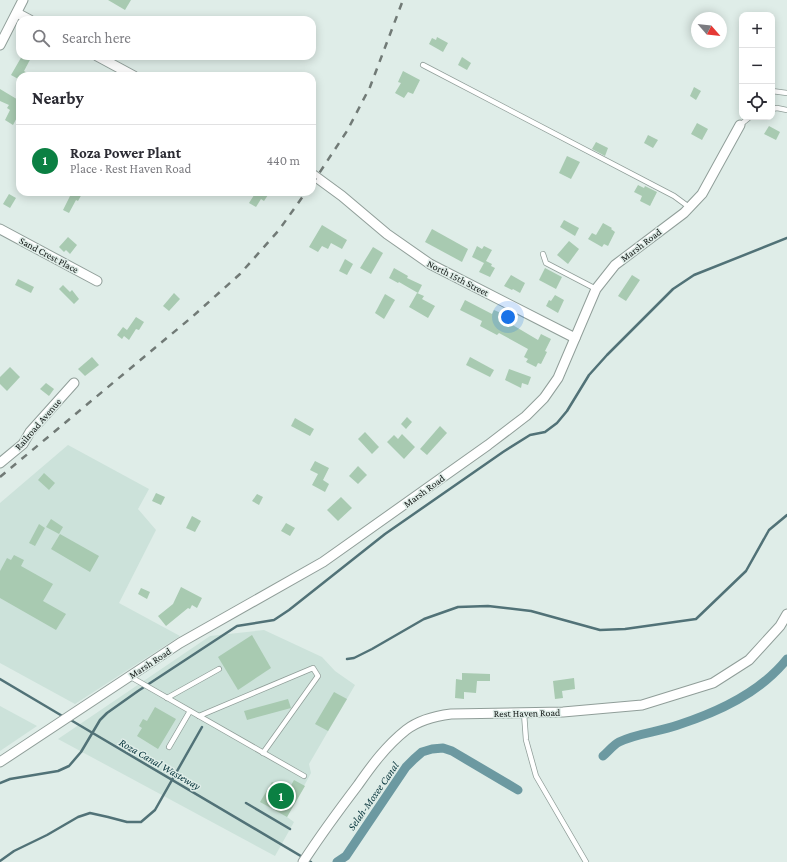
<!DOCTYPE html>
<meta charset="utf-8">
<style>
body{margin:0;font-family:"Crimson Pro",serif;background:#f7f7f7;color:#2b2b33}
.controls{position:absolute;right:12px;top:12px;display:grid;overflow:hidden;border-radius:8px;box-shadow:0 2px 10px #0003}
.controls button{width:36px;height:36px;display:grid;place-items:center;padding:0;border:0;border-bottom:1px solid #e1e1e2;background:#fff;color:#2b2b33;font:20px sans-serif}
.compass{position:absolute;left:691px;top:12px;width:36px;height:36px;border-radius:50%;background:#fff;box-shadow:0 2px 10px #0003;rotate:118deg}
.you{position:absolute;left:508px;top:317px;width:14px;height:14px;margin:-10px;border:3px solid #fff;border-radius:50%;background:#1a73e8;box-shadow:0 0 0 6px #1a73e833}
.badge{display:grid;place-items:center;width:26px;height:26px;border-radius:50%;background:#0b8043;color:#fff;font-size:13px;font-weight:700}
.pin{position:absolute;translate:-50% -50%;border:2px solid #fff;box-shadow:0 1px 4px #0006}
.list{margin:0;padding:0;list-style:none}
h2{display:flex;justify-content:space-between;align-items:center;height:52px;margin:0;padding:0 16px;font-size:17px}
h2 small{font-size:13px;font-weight:400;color:#7c7c81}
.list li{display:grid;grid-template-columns:26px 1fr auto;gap:12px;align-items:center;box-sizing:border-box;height:72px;padding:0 16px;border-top:1px solid #e1e1e2}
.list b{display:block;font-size:15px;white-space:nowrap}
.list p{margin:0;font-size:13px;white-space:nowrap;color:#7c7c81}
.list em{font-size:13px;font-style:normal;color:#7c7c81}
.icon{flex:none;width:22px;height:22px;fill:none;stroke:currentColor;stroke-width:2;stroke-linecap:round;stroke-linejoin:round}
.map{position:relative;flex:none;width:787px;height:862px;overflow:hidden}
.search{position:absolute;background:#fff;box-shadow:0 2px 10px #0003;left:16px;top:16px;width:300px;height:44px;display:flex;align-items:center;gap:10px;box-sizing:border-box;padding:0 14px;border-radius:12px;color:#7c7c81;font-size:15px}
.panel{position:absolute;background:#fff;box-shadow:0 2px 10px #0003;left:16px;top:72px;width:300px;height:124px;border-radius:12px}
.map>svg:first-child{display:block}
</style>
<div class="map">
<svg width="787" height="862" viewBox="0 0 787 862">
<rect width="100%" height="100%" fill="#dfede8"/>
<g fill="#cce2da">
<path d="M68,445L149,489L138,509L156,530L119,603L180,636L75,704L0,663V503Z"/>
<path d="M264,630L322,657L335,671L355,685L309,764L311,773L287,817L294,822L275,856L58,739L210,636Z"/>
<path d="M0,706L37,726L0,751Z"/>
</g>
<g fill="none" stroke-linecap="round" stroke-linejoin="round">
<g stroke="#517277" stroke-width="2.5">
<path d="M347,659L354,658L372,649L424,619L458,607L488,606L531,611L600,630L625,629L696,619L746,571L769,530L787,515"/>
<path d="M0,679L64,717"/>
<path d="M69,719L311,862"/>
<path d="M0,783L10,779L58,771L69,766L81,752L100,720L107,713L138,691L237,626L274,620L289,610L385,534L503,452L530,435L545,432L557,423L567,411L589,375L607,355L673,289L694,275L787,238"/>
<path d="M246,803L290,829"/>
<path d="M0,861L14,851L47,835L78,817L90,813L108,817L127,822H141L155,810L202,727"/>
</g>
<g stroke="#6c99a1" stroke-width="9">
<path d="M603,756C608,752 613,745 619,742C637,733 659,732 678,725C718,712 760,693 787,659"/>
<path d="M337,862L346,856L406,767L414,759L422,752L432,749L443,748L452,751L518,790"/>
</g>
</g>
<g fill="#a8cab1">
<path d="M108,0H131L125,10Z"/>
<path d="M437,37L448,43L443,52L429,44L432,38L436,40Z"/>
<path d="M22,56H32L24,71L32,76H20V80L11,75Z"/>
<path d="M462,57L471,63L467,70L458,65Z"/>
<path d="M403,71L420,80L413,94L408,92L404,98L395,93L401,83L398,82Z"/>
<path d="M694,87L701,91L696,100L690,96Z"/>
<path d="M0,89L20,101V112L13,125L5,120L10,110L7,108L9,105L0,101Z"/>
<path d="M697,123L708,129L702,140L691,134Z"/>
<path d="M769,126L780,132L776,140L764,134Z"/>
<path d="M648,135L658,140L653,148L644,143Z"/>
<path d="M596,142L608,148L605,156L592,149Z"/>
<path d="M567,156L580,162L571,179L559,173Z"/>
<path d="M638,185L644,188L645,186L657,192L650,206L640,201L642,196L634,192Z"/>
<path d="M62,192H83L78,201L76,200L69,213L63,210L70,196Z"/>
<path d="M256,192H270L264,201L261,199L256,207L249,203Z"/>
<path d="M9,194L16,198L10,208L3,204Z"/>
<path d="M564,220L579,228L575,236L560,227Z"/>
<path d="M603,223L612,228L611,229L615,232L608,246L604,244L602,247L588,239L592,233L596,235Z"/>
<path d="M322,225L347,240L342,249L331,243L328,249L322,246L318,252L309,247Z"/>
<path d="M432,229L468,249L462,262L425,242Z"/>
<path d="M68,237L77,245L70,254L66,250L64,252L59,247Z"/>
<path d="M569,241L579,249L568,264L557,255Z"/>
<path d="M477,246L482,249L484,246L492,250L486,261L492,264L491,266L495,268L490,277L479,272L484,263L472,257Z"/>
<path d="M373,247L383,253L371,274L360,268Z"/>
<path d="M345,259L353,264L347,275L339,271Z"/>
<path d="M394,268L408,276L407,278L422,285L418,293L399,282L398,283L389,278Z"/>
<path d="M545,268L562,277L556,289L539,280Z"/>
<path d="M511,275L525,283L520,293L513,289L512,290L504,286Z"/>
<path d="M632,275L640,280L626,301L618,296Z"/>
<path d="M18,279L34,287L31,293L15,285Z"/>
<path d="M63,285L70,292L72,290L79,299L74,304L59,289Z"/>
<path d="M174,293L180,299L169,311L163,306Z"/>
<path d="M417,293L424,296L422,299L435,306L428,318L409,307Z"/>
<path d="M385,294L395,300L384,319L375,313Z"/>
<path d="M555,295L564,300L558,313L546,306L549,300L551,301Z"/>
<path d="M465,300L492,314L494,310L501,313L499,317L538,340L541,334L551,339L545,351L547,352L541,364L538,363L536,367L526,362L528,359L524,357L528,349L499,333L497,335L480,326L482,321L460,310Z"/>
<path d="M136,317L144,322L139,330L136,329L129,340L124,336L122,339L117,335L123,327L127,330Z"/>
<path d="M92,357L99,365L85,376L78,369Z"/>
<path d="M470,357L494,370L490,377L466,365Z"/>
<path d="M10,367L20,377L7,391L0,384V377Z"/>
<path d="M509,369L531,377L528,385L522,383L521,388L505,380Z"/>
<path d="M46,383L54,389L49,396L40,389Z"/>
<path d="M407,417L412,422L406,429L401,424Z"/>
<path d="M295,418L314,429L310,436L291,426Z"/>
<path d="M440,426L447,433L427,455L420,449Z"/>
<path d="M365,432L379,447L372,454L358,439Z"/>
<path d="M402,434L415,447L404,459L387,442L394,435L398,439Z"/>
<path d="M315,461L329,468L323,480L329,484L325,492L312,485L318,474L310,470Z"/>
<path d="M358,466L367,475L358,484L349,476Z"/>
<path d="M44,473L55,483L49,490L38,480Z"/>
<path d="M156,493L165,497L161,505L152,501Z"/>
<path d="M257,494L263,497L259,505L252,501Z"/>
<path d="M341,497L352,508L338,521L327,510Z"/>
<path d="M192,516L201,521L195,532L186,528Z"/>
<path d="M51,519L63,527L59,534L46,527Z"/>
<path d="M286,523L295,528L290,536L281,531Z"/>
<path d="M39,524L45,528L35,546L29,543Z"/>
<path d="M60,534L99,556L90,572L51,549Z"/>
<path d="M14,555L24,560L21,566L53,584L43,601L66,614L56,630L0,598V571L7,558L11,560Z"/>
<path d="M181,587L202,598L197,608L192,605L190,609L188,608L166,626L158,616L173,604Z"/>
<path d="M141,588L150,592L147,599L138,594Z"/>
<path d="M252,635L271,668L238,690L218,657Z"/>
<path d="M462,673L490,674V681H477L476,693L464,692V699L455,698L456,679L462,680Z"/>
<path d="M574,678L575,689L562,691L563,698L555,699L553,681Z"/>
<path d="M334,692L347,699L328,731L315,724Z"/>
<path d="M288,699L291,708L247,720L244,711Z"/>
<path d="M155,707L176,719L158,749L137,736L142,728L139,726L143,719L147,721Z"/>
<path d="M294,780L305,786L287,817L260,802L272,782L288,791Z"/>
</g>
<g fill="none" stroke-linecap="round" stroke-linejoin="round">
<g stroke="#909e99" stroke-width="6">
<g id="lane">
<path d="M423,65L674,196L689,207"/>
<path d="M772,91L787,93"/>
<path d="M772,109L777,108L787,110"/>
<path d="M740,125L750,117"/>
<path d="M543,254L546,263L596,289"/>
<path d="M129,676L304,776"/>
<path d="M167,698L219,669"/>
<path d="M524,713L526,740L536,776L586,862"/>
<path d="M199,716L313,668L318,676L263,753"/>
<path d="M169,747L190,711"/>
</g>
</g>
<g stroke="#909e99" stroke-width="11">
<g id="street">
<path d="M17,13L30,20"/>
<path d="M0,45L23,0"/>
<path d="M97,56L134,76"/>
<path d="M312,174L342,196L387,234L430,264L575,338"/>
<path d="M0,229L97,281"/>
<path d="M0,463L23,444L30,432L74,383"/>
<path d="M0,762L180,643L323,562L488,445L526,416L544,398L558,378L596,289L615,265L684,213L702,194L740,125"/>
<path d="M303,862C320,836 339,810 358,785C372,765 386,746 406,730C419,720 435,716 451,714L563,712L642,705L713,683L749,660L780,626L787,614"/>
</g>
</g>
<use href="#lane" stroke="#fff" stroke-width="4.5"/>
<use href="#street" stroke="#fff" stroke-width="9"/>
<g stroke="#717a76" stroke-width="2.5" stroke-dasharray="7 7" stroke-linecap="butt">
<path d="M312,184L347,131L370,87L403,0"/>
<path d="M0,477L192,317L240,274L279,230L306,192"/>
</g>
</g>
<g text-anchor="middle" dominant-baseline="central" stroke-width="3" stroke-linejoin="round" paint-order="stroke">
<g font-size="10" fill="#111614" stroke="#dfede8">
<text transform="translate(641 245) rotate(-37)">Marsh Road</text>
<text transform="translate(49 255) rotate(28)">Sand Crest Place</text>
<text transform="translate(458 278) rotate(27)">North 15th Street</text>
<text transform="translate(38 424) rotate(-49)">Railroad Avenue</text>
<text transform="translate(424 491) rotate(-36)">Marsh Road</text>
<text transform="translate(150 663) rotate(-33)">Marsh Road</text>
<text transform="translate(527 713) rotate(-1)">Rest Haven Road</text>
</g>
<g font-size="11" font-style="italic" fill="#07353c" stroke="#dfede8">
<text transform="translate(160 764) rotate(30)">Roza Canal Wasteway</text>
<text transform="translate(373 796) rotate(-55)">Selah-Moxee Canal</text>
</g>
</g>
</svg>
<div class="controls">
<button>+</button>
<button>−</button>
<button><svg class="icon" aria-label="locate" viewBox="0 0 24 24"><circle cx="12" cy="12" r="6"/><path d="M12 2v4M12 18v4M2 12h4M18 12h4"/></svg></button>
</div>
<svg class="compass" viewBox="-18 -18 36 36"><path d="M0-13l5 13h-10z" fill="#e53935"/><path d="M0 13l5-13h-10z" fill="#7c7c81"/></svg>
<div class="you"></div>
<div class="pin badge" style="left:281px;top:796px">1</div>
<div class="search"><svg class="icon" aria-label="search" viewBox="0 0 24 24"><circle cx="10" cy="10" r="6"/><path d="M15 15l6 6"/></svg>Search here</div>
<section class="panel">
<h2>Nearby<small></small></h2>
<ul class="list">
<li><span class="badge">1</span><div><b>Roza Power Plant</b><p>Place · Rest Haven Road</p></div><em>440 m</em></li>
</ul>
</section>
</div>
